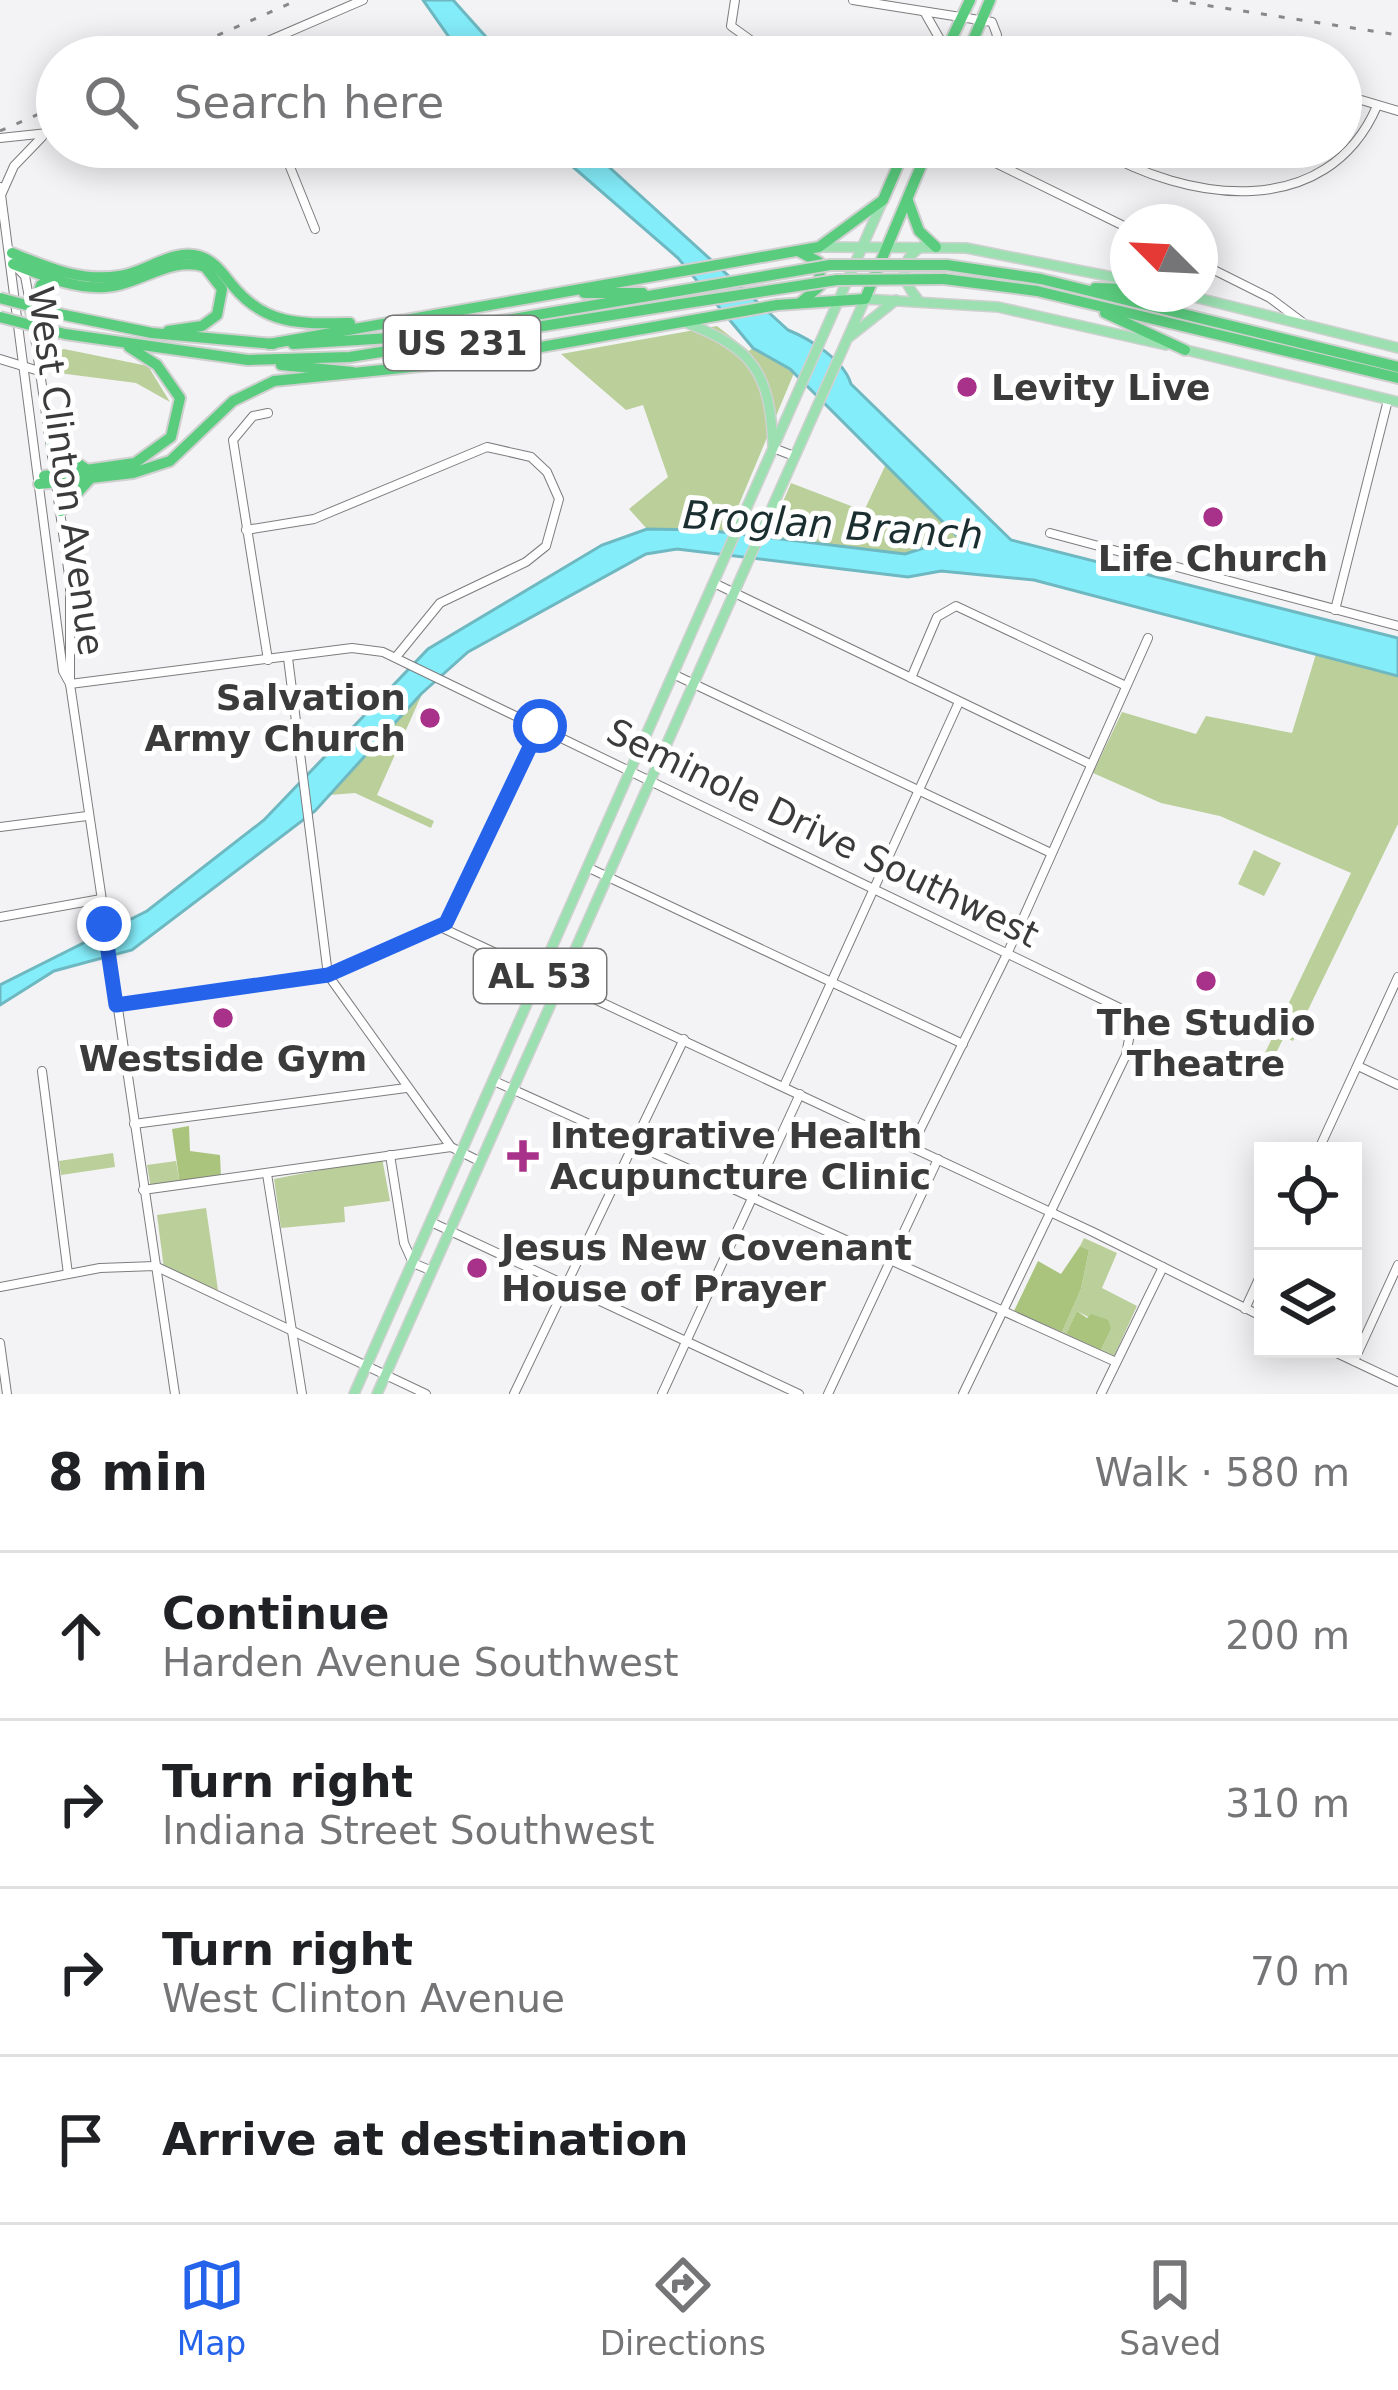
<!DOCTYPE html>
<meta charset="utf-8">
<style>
body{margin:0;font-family:"DejaVu Sans",sans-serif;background:#f2f2f2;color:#202124}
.controls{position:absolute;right:36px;bottom:36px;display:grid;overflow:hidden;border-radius:0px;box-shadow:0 6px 30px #0003}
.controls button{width:108px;height:108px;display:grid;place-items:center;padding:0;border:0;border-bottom:3px solid #e0e0e0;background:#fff;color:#202124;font:60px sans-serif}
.compass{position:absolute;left:1110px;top:204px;width:108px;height:108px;border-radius:50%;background:#fff;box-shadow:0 6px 30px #0003;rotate:294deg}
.stop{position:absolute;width:36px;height:36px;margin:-27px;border:9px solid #2563eb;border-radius:50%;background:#fff}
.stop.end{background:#2563eb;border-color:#fff;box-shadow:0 3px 12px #0008}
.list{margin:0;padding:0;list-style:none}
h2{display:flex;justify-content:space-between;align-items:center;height:156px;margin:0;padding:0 48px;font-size:51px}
h2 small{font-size:39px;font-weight:400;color:#757577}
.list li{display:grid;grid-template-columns:78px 1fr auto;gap:36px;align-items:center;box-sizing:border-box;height:168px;padding:0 48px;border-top:3px solid #e0e0e0}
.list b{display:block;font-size:45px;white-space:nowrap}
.list p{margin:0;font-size:39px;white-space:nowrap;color:#757577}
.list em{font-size:39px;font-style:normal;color:#757577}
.icon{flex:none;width:66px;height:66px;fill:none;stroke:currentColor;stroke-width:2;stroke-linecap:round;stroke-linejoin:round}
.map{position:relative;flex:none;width:1398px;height:1394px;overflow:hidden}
.search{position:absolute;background:#fff;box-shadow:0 6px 30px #0003;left:36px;right:36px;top:36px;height:132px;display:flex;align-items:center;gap:30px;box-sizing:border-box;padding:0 42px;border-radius:66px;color:#757577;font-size:45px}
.sheet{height:828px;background:#fff}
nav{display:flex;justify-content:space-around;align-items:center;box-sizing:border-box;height:168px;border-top:3px solid #e0e0e0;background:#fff;font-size:33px;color:#757577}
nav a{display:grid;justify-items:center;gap:6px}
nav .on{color:#2563eb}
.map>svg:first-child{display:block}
</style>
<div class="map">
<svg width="1398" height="1394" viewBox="0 0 1398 1394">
<rect width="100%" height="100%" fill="#f3f3f6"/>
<g fill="#bacf99">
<path d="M717,326L749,351L753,348L794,373L727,533L647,529L629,509L668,477L643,405L626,410L561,354Z"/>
<path d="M64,349L148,366L170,402L136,383L51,372L49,354Z"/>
<path d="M886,464L969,547H927L905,555L767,539L791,483L864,511Z"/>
<path d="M1316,654L1398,676V824L1293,1041L1284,1037L1273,1059L1264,1055L1351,873L1220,816L1161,803L1093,773L1122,712L1196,734L1206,716L1292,733Z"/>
<path d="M422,694L377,795L434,821L431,828L355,793L330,795Z"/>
<path d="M1254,850L1281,863L1264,896L1238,884Z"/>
<path d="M113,1153L115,1167L61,1175L59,1161Z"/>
<path d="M382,1158L390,1201L344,1207L345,1222L281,1228L274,1179Z"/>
<path d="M176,1161L180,1185L151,1189L147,1165Z"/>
<path d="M206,1208L218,1290L164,1269L157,1215Z"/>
<path d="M1084,1238L1117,1253L1102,1288L1137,1306L1114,1356L1101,1350L1111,1329L1077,1311L1066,1334L1062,1332L1081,1289L1089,1250L1080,1246Z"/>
</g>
<g fill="#aac47e">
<path d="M189,1126L190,1151L220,1155L221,1177L180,1185L172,1129Z"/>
<path d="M1080,1246L1089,1250L1081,1289L1062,1332L1014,1311L1038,1261L1061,1274Z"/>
<path d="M1077,1311L1087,1318L1091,1314L1108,1320L1111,1329L1101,1350L1066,1334Z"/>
</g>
<g fill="#84edfa" stroke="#6eb8c1" stroke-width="3">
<path d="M423,0H453L504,57H463Z"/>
<path d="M550,147H587L788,330C810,339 844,360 851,384L1011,540L1398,638V676L1034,580L941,571L908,577L677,549L646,554L468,652L421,694L315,811L132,950L54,971L0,1005V985L147,911L264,820L428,649L602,545L647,529L705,530L905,554L927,547H968L790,369L753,348L678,258Z"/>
</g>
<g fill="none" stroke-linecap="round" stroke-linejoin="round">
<g stroke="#7d7d7f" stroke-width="10">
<g id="minor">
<path d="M735,0L731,26L774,57"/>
<path d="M853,0L992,22L997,35L990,57"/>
<path d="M925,13L946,50"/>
<path d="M231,57L363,0"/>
<path d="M1341,94L1398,111"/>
<path d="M0,138L57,132"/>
<path d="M282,147L315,229"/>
<path d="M963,147L1128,228"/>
<path d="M1095,147C1187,203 1327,222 1377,106"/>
<path d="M0,187L63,671L70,684L175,1394"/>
<path d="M2,193L14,166L42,137"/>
<path d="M1200,263L1270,298L1302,322"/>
<path d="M16,267L25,276L31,308"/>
<path d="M33,323L70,582V683"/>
<path d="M0,359L39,371"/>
<path d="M268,413L253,416L233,440L268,660"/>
<path d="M773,448L794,456"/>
<path d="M246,530L314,519L487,447L531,457L547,472L559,499L546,546L526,562L440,603L396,657"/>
<path d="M1050,533L1398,626"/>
<path d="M716,584L1090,764"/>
<path d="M1335,610L1388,400"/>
<path d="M288,658L328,975L451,1147"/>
<path d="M675,675L1051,853"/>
<path d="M911,678L937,617L956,606L1126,686"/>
<path d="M70,684L352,648L383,652L1122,1009L1131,1028L1126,1055L963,1394"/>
<path d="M0,827L87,816"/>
<path d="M589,868L963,1044"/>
<path d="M0,917L101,899"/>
<path d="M438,926L1093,1232L1263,1317"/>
<path d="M116,1005L328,975L446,923L540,726"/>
<path d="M1358,1066L1398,1085"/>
<path d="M42,1071L68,1274"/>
<path d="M494,1081L1116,1362"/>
<path d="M784,1086L959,702"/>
<path d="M134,1124L406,1088"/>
<path d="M912,1146L1008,952L1148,638"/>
<path d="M1318,1151L1398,977"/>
<path d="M390,1155L404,1243L413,1263L432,1271"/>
<path d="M267,1174L302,1394"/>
<path d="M143,1190L451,1147L481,1162"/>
<path d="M431,1222L799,1394"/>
<path d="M0,1287L100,1268L155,1266L426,1394"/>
<path d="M1245,1309L1263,1270"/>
<path d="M0,1343L7,1394"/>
<path d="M1328,1349L1398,1382"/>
<path d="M1354,1361L1398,1265"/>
<path d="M514,1394L684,1039"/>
<path d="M662,1394L800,1094"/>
<path d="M828,1394L938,1159"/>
<path d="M1101,1394L1163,1267"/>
</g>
</g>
<g stroke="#d0d0d0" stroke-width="12">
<g id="major">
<path d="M819,247L966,248L1128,280"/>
<path d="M1182,294L1398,348"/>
<path d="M917,298C901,281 899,259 923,246"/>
<path d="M684,322C753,348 770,372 773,446"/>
<path d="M848,338L896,300"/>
<path d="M1182,349L1398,402"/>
<path d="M354,1394L883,200"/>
<path d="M377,1394L865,299L998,307L1166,345"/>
</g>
</g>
<g stroke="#d0d0d0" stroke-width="14">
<g id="highway">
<path d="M943,57L970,0"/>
<path d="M966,57L990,0"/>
<path d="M908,201L919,231L936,247"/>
<path d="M800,252L819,262L820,286L801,302"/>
<path d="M12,253C47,267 80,282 119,276C145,273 173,248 199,256C214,260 223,274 233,286C266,326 302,324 350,323"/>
<path d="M13,264C43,275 72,289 105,287C139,285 172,255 205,267L222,289L217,315L202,326L168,331"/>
<path d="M947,265L1041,279L1398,367"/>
<path d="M944,279L1037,291L1398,378"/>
<path d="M1095,288L1128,289"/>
<path d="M584,293H643"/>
<path d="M31,312L41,285L56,279"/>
<path d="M1105,313L1185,350"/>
<path d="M64,315L152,333L274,344"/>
<path d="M65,334L248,360L350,357L674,305"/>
<path d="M269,344L819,247L883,200L906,147"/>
<path d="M293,344L406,337L672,292"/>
<path d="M281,365L352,372"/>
<path d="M52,446L86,469"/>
<path d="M44,476L135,463L171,437L180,398L157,365L129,347"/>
<path d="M39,484L133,473L170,461L233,401L274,381L451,363L777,305L865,299L929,147"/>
<path d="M61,511L90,479"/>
</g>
</g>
<use href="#minor" stroke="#fff" stroke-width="8"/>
<use href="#major" stroke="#9ce0b2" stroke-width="9"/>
<use href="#highway" stroke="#5acc7e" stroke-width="10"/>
<g stroke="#89898b" stroke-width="3" stroke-dasharray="6 12" stroke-linecap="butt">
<path d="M1172,0L1398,35"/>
<path d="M168,57L298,0"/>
<path d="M0,131L57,106"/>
</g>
<g stroke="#d0d0d0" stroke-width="14" stroke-linecap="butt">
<g id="highway-bridge">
<path d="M672,292L830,265H947"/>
<path d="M0,298L64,315"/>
<path d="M674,305L837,280L944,279"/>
<path d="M0,317L65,334"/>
</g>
</g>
<use href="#highway-bridge" stroke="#5acc7e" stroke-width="10"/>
</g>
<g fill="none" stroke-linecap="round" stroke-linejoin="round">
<path stroke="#2563eb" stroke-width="15" d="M104,924L116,1005L328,975L446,923L540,726"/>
</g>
<g fill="#a83189" stroke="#fff" stroke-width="4.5">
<circle cx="967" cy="387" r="12"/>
<circle cx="1213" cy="517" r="12"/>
<circle cx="430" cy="718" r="12"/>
<circle cx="1206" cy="981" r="12"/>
<circle cx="223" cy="1018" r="12"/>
<path d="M517 1138h12v12h12v12h-12v12h-12v-12h-12v-12h12z"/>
<circle cx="477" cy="1268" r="12"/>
</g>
<g text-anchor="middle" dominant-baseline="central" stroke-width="10" stroke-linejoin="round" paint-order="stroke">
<g fill="#fff" stroke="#767676" stroke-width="3">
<rect x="384" y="316" width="156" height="54" rx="9"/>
<rect x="474" y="949" width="132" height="54" rx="9"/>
</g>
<g font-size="33" font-weight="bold" fill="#3b3b3c">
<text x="462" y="343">US 231</text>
<text x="540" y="976">AL 53</text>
</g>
<g font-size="36" font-weight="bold" fill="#3b3b3c" stroke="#fff" text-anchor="start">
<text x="991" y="387">Levity Live</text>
<text x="1213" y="558" text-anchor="middle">Life Church</text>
<text x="406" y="697" text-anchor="end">Salvation<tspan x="406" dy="41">Army Church</tspan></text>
<text x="1206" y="1022" text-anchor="middle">The Studio<tspan x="1206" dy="41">Theatre</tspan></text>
<text x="223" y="1058" text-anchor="middle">Westside Gym</text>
<text x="550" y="1135">Integrative Health<tspan x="550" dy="41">Acupuncture Clinic</tspan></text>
<text x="501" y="1247">Jesus New Covenant<tspan x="501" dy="41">House of Prayer</tspan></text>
</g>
<g font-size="36" fill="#3b3b3c" stroke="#fff">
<text transform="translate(66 471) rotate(82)">West Clinton Avenue</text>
<text transform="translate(823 833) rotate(26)">Seminole Drive Southwest</text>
</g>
<g font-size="39" font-style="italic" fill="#1b2f31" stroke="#fff">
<text transform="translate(833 525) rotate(4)">Broglan Branch</text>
</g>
</g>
</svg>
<div class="controls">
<button><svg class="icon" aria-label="locate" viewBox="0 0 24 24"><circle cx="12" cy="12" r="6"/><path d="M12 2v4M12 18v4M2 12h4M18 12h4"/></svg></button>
<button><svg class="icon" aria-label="layers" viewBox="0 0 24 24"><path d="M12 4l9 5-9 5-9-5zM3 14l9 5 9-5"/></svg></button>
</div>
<svg class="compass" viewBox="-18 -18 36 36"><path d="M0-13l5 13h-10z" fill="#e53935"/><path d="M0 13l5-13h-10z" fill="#757577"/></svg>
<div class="stop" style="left:540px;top:726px"></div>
<div class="stop end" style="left:104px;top:924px"></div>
<div class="search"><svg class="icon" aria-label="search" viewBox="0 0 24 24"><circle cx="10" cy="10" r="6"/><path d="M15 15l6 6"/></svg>Search here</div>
</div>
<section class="sheet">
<h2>8 min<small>Walk · 580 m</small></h2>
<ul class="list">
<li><svg class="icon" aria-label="ahead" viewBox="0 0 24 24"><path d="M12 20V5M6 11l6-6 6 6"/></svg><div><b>Continue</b><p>Harden Avenue Southwest</p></div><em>200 m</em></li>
<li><svg class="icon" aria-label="right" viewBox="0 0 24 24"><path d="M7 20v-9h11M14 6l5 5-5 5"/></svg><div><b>Turn right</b><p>Indiana Street Southwest</p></div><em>310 m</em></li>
<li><svg class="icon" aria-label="right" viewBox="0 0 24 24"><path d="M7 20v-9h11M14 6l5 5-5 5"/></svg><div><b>Turn right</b><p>West Clinton Avenue</p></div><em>70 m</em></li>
<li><svg class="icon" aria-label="arrive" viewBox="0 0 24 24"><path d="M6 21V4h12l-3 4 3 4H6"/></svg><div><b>Arrive at destination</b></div></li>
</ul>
</section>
<nav>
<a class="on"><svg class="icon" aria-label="map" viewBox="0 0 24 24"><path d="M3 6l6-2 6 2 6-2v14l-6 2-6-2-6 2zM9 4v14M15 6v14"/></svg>Map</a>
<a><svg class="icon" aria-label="directions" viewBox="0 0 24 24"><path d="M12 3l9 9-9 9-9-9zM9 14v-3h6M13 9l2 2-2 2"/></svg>Directions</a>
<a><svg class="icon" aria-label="saved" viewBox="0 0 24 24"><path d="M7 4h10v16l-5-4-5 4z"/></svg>Saved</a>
</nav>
